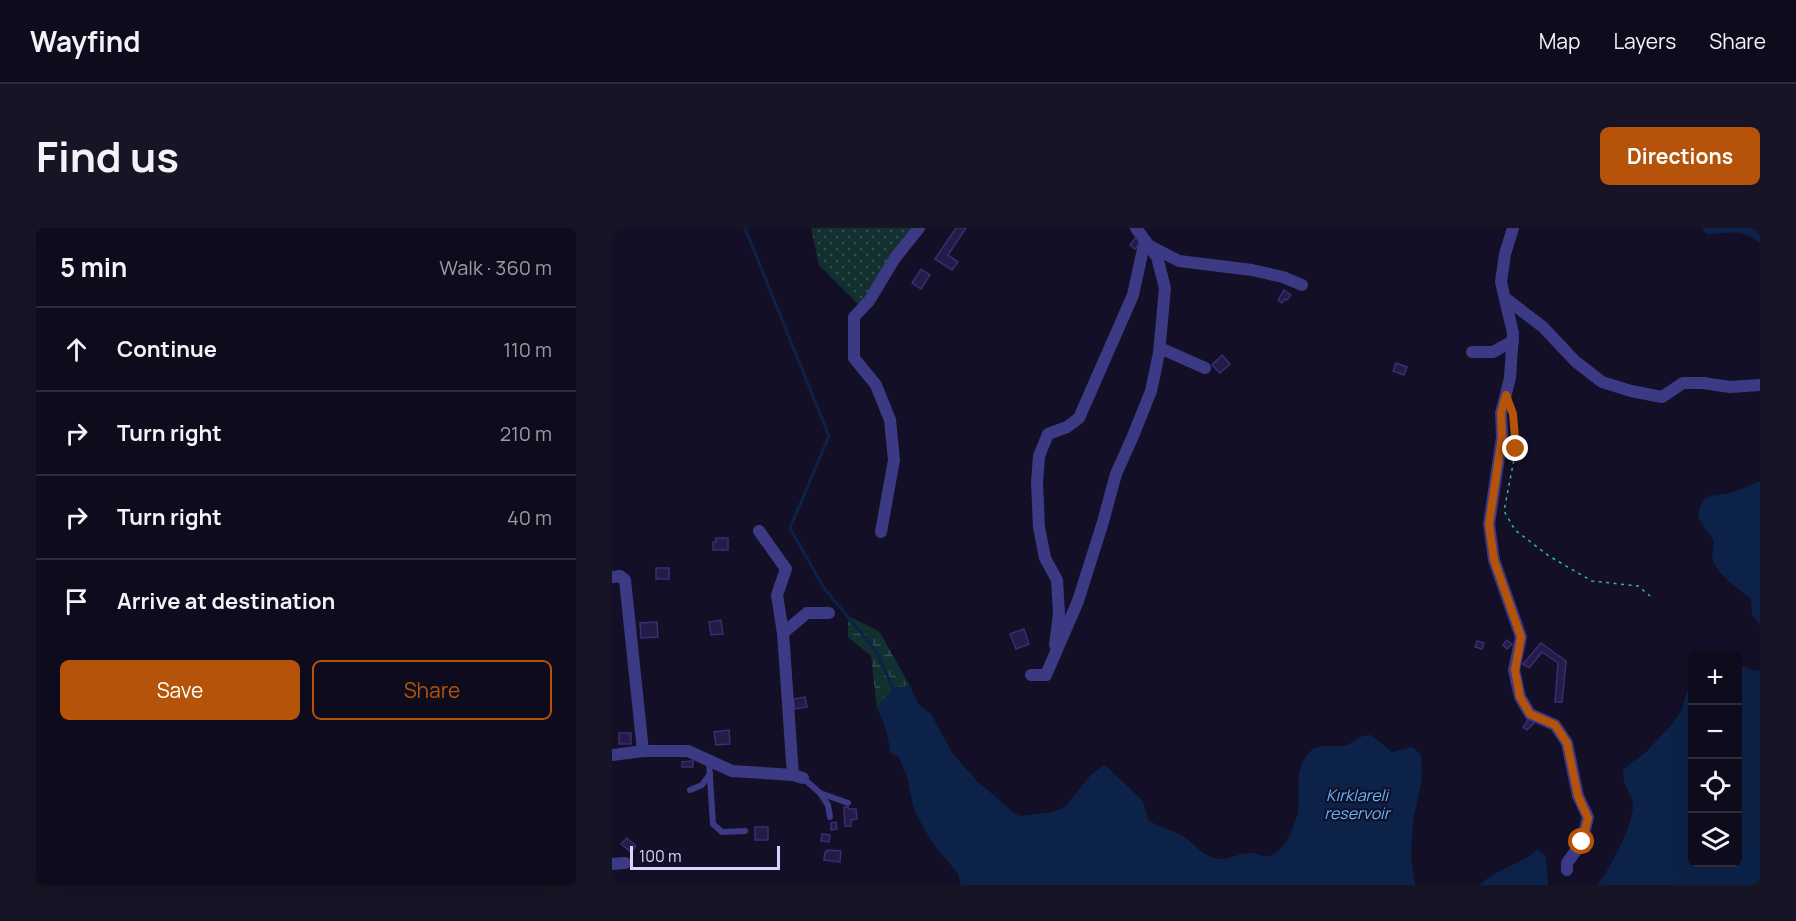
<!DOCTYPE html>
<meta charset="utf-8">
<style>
body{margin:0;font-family:Manrope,sans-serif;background:#171425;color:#f1f3f6}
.controls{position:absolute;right:18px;bottom:18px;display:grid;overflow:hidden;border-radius:9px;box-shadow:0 6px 24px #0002}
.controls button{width:54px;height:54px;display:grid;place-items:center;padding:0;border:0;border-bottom:2px solid #2e2b3b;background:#0e0b1c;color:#f1f3f6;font:30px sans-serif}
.scale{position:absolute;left:18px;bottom:15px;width:150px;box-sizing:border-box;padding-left:6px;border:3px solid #d9d4ff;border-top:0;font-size:16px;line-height:21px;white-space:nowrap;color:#d9d4ff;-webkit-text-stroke:4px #130f26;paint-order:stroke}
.stop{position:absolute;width:18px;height:18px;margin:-14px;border:4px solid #b45309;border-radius:50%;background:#fff}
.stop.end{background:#b45309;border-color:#fff;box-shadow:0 2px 6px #0008}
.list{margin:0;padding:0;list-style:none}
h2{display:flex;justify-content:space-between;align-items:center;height:78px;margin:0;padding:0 24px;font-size:26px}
h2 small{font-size:20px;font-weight:400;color:#9b9ba3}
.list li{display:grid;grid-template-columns:39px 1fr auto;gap:18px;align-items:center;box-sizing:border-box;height:84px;padding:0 24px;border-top:2px solid #2e2b3b}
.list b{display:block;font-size:22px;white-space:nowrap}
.list em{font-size:20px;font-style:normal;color:#9b9ba3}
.actions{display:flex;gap:12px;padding:18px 24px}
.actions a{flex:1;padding:14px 0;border:2px solid #b45309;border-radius:9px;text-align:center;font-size:21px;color:#b45309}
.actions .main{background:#b45309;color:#fff}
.icon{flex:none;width:33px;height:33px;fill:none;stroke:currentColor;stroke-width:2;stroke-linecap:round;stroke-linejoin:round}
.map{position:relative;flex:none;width:1148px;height:657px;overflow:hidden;border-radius:9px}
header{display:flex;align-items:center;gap:36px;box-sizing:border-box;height:84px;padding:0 30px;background:#0e0b1c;border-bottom:2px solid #2e2b3b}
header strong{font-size:28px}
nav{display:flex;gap:33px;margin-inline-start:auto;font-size:21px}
.intro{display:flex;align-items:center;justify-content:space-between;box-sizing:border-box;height:144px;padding:0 36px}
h1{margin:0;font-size:42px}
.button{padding:15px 27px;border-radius:9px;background:#b45309;color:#fff;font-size:21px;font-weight:700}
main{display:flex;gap:36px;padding:0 36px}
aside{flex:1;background:#0e0b1c;border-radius:9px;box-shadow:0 6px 24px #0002}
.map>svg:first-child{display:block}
</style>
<header>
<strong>Wayfind</strong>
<nav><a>Map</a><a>Layers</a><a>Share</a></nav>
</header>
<div class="intro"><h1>Find us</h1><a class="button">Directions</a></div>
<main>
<aside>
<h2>5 min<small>Walk · 360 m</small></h2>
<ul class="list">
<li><svg class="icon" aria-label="ahead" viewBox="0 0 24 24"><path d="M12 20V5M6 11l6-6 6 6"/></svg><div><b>Continue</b></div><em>110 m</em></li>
<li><svg class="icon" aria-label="right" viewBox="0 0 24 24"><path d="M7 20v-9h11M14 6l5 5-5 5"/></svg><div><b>Turn right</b></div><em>210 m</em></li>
<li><svg class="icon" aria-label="right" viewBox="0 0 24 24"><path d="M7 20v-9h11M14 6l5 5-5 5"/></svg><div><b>Turn right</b></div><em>40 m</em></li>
<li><svg class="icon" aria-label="arrive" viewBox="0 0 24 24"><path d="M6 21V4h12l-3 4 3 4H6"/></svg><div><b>Arrive at destination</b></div></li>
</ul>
<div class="actions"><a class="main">Save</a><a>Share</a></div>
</aside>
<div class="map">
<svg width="1148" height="657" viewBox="0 0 1148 657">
<defs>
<pattern id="grass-dots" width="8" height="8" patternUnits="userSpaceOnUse" patternTransform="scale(1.5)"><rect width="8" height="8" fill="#12302f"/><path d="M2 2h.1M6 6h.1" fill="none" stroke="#344d4e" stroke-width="1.8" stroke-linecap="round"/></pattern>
<pattern id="wetland-marsh" width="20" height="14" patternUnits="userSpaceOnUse" patternTransform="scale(1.5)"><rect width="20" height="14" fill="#12302f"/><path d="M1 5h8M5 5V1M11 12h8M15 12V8" fill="none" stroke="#344d4e"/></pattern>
</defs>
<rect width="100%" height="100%" fill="#130f26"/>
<path fill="url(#grass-dots)" d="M199,0H300L247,77L207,37Z"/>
<path fill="url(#wetland-marsh)" d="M236,388L267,403L298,458L281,460L265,480L259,428L236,409Z"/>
<g fill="#0c2248">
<path d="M1091,0H1148V15C1129,0 1118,5 1095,6L1091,2Z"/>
<path d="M1145,254H1148V397L1140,386L1139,371L1119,355L1108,345L1100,331L1102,313L1086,289C1090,260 1102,271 1124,263C1131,261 1138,257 1145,254Z"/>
<path d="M1126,438H1131L1143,443L1148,441V657H985C997,643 1022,596 1021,577C1020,564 1010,559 1011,542L1019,535L1034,524L1061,495L1069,483L1080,448V634H1126Z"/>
<path d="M298,458L307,477L319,486L341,526L365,553L402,585L408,588L441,584L453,579L478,548L492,536L531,573L537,593C547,598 557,601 567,606C584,614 587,629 609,631C618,631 626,626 636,625C642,624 647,628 653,628C672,628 680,603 685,588C691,565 679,548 696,526C706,513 721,521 734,517C745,514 743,508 759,507L780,524L800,519L809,526L810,550L801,594L799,629L803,657H349L346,646L319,613L302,582L295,549L287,530L278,524C277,507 272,495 265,480L281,460Z"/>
<path d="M925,621L934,628L936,657H867L880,647L918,628Z"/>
</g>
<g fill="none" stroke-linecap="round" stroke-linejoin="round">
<path stroke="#0c2248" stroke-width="3" d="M133,0L217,208L178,300L212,360L264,423L281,460"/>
</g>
<g fill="#241b47" stroke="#3b2d73" stroke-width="1.5">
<path d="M344,0H354L336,27L346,34L340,42L323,31Z"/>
<path d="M524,9L529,13L523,21L518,17Z"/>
<path d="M309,41L318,47L309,61L300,55Z"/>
<path d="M672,62L679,67L675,72L673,71L670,75L666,72Z"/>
<path d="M610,127L618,136L608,145L600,137Z"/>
<path d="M784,135L795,139L792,147L781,143Z"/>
<path d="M104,310H116V322H101V314H104Z"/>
<rect x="44" y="340" width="13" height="11"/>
<path d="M109,392L111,406L99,407L97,394Z"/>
<path d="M45,394L46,409L29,410L28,395Z"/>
<path d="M412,401L417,416L404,421L398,406Z"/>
<path d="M895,412L900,416L895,421L891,417Z"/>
<path d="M865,413L872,415L870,421L863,419Z"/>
<path d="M929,415L954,433L950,474H943L946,435L930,424L917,440L911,436Z"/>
<path d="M193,469L195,479L183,481L181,471Z"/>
<path d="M918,489L923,494L915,502L911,499Z"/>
<path d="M117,502L118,516L104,517L102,504Z"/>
<rect x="7" y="505" width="12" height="11"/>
<path d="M81,533V539H70V534Z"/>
<path d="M232,579H236L237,581H244L245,591L239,592V598H233Z"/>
<path d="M224,594L225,601L219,602V595Z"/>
<rect x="143" y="599" width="13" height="13"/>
<path d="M210,606L218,607L217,614L209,613Z"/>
<path d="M15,610L24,618L19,624L9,616Z"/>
<path d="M215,622L229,623L228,634L212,632L213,624H215Z"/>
</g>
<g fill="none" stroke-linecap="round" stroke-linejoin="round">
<path stroke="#2fb8b0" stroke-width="1.5" stroke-dasharray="3 4.5" stroke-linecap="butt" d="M901,188L904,221L892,283L903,302L937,328L980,353L1026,358L1038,368"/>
<g stroke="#3d3a85" stroke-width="6">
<path d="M97,534L101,596L110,604L133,603"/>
<path d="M191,550L208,565L236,575"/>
<path d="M78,562L90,557L98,546"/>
<path d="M208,565L216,577L218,589"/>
</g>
<g stroke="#3d3a85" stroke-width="12">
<path d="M901,0L893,26L889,54L901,105L898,150L889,185L890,209L877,296L882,332L909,409L902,442L908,469L918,486L943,497L955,515L966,568L976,589L970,614L955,635V642"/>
<path d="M538,18L567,33L640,42L671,49L690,57"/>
<path d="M893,70L931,99L963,133L990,154L1019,163L1050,169L1071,155H1091L1118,159L1148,157"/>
<path d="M548,120L593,140"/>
<path d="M860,124H881L901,113"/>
<path d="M147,303L174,341L165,367L171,405L181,547"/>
<path d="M269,304L282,232L278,192L264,157L242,130V89L257,73L283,30L307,0"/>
<path d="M0,349L8,348L13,352L31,523"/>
<path d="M171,405L195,385H217"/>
<path d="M443,417L447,386L445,352L433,330L427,299L425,254L427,228L436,206L455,199L467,190L521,67L533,12"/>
<path d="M419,447H434L466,373L491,294L504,246L521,208L539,163L547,125L553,60L545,29L524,0"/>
<path d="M0,527L31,523H76L120,543L181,547L191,550"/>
<path d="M0,636L13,635"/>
</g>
</g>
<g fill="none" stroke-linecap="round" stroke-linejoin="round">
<path stroke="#b45309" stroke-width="8" d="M904,221L901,186L894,167L889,185L890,209L877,296L882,332L909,409L903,442L908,469L918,486L943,497L955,515L966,568L976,590L970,614"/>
</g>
<g text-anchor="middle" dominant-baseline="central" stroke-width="4.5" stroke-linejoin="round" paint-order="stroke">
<g font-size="16" font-style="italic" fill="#62b6ff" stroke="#130f26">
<text x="745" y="567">Kırklareli<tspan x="745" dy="18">reservoir</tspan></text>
</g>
</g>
</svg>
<div class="controls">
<button>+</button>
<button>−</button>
<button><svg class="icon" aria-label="locate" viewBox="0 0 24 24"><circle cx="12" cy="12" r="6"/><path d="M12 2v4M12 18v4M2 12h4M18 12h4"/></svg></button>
<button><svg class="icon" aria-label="layers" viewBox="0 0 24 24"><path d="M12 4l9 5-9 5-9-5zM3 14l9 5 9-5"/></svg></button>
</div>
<div class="scale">100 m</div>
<div class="stop" style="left:970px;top:614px"></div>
<div class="stop end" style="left:904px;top:221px"></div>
</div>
</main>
